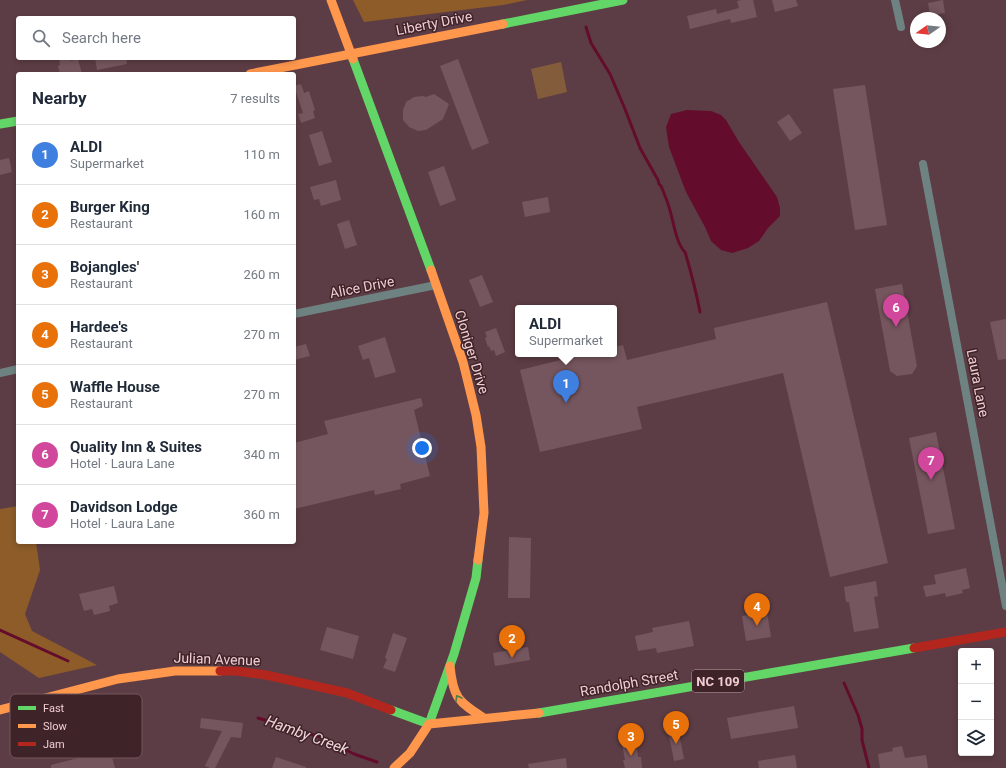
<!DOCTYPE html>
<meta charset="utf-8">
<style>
body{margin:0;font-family:Roboto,sans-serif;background:#f2f2f3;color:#1f2937}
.controls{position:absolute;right:12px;bottom:12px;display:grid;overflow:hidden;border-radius:4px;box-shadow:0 2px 6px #0003}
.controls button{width:36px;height:36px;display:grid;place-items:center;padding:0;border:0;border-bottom:1px solid #e0e1e3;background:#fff;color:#1f2937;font:20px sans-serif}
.compass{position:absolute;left:910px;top:12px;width:36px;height:36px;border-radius:50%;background:#fff;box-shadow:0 2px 6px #0003;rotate:256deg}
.you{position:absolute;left:422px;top:448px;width:14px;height:14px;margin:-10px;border:3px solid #fff;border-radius:50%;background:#1a73e8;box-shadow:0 0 0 6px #1a73e833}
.badge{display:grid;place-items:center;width:26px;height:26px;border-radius:50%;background:#665c67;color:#fff;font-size:13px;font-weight:700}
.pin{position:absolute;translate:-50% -33px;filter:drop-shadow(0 1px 2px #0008)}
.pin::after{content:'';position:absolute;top:21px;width:14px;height:12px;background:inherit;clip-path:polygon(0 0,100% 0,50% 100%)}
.popup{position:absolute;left:515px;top:305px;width:102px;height:52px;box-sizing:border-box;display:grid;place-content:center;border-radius:4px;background:#fff;filter:drop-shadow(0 1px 3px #0005);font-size:13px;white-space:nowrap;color:#747a83}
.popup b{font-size:15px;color:#1f2937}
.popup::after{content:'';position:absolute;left:50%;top:100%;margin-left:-8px;border:8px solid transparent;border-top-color:#fff}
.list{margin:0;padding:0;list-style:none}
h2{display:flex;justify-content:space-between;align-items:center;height:52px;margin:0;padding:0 16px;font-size:17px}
h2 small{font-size:13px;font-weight:400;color:#747a83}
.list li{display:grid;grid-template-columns:26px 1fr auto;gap:12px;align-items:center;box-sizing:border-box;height:60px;padding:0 16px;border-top:1px solid #e0e1e3}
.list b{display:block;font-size:15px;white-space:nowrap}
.list p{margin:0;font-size:13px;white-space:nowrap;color:#747a83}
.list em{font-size:13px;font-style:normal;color:#747a83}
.icon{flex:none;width:22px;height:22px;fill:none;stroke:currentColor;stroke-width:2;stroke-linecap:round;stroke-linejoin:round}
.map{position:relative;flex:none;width:1006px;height:768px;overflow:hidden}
.search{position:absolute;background:#fff;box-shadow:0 2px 6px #0003;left:16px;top:16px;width:280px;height:44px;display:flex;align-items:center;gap:10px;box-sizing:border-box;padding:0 14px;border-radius:4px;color:#747a83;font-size:15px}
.panel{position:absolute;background:#fff;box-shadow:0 2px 6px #0003;left:16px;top:72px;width:280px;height:472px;border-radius:4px}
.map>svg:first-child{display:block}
</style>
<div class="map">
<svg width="1006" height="768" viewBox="0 0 1006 768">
<rect width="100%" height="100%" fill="#5d3d45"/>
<path fill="#835d3b" d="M561,62L567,92L538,99L531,69Z"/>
<g fill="#8d5c29">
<path d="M353,0H527L503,5L364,22Z"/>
<path d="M18,506V542H36L40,570L25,614L32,631L97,665L39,678L0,652V509Z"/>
</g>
<path fill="#640c2c" d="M687,110L711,111L721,115L726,120L739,142L777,197L780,208V216L768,228L759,241L748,248L732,253L721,250L711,241L705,227L686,192L669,147L666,127L671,114Z"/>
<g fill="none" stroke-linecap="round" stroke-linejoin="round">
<g stroke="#640c2c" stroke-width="3">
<path d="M586,27L591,43L610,74L625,109L640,148L658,180L659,184L661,186C664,193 667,200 669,207C673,219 676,244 685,252C691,272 696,291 700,312"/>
<path d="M0,630L68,661"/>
<path d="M844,683L858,715L862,729V740L869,768"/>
<path d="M258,718L320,737L354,754L377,762"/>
</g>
</g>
<g fill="#76565e">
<path d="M742,0H753L757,17L731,23L730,19L690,29L687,16L716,9L717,14L739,8L737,1Z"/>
<path d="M772,0H796L798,6L775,12Z"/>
<path d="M943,0L945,13L930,15L928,3Z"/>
<path d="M59,58H70L71,61L78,59L82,74H60L58,66L60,65Z"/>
<path d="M95,58H126L127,64L97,70Z"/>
<path d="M458,59L489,143L472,150L440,66Z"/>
<path d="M301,84L304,93L309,91L315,110L313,111L315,118L301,123L298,114L303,113L294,86Z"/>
<path d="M865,85L887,225L855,230L833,89Z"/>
<path d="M434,94L449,104L443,119L426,130L418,131L409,127L403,120V110L406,102L414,97L423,96L426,97Z"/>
<path d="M789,114L802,133L790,141L777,122Z"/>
<path d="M322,131L332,162L319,166L309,135Z"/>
<path d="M9,158L12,172L0,175V160Z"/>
<path d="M444,166L456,200L440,206L428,172Z"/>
<path d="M336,180L341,200L321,206L319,199L314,200L310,187Z"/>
<path d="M548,197L550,212L525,217L522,202Z"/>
<path d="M349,220L357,245L345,249L337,224Z"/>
<path d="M482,275L493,302L480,307L469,280Z"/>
<path d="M902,284L917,366L912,374L897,376L890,371L875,289Z"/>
<path d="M827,302L888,563L830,577L783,373L637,407L642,429L540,452L520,370L585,354H614V347L623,345L627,360L716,339L714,328Z"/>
<path d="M1006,319V359L998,360L990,322Z"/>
<path d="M496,328L505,352L496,356L494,350L491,351L489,346L488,347L485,338L487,337L485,332Z"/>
<path d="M385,337L396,372L375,378L369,358L363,360L358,346Z"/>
<path d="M306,344L310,356L294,360V347Z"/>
<path d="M421,398L423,406L414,410L430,476L400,484L401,489L375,495L374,490L294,509V443L328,434L324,421Z"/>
<path d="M936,432L955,529L928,534L909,438Z"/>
<path d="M509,537L531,538L530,598H508Z"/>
<path d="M966,568L970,588L962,590L963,593L946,597L945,593L926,597L923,586L936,584L934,575Z"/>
<path d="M876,581L878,596L874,597L879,628L854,632L849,602H846L844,587Z"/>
<path d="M114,586L118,603L109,606L110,611L94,615L92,609L84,611L79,594Z"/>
<path d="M767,612L771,637L746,641L742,616Z"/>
<path d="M689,621L694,646L657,653L656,648L638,651L635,636L653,632L652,628Z"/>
<path d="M327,627L359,636L353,659L320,650Z"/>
<path d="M393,633L407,638L395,672L383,668L387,659L385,658Z"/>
<path d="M528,647L530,660L495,666L493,653Z"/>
<path d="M794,706L798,728L731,739L727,718Z"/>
<path d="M201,718L243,723L241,738L231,737L215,768H210L205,766L222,731L200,728Z"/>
<path d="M678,728L684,759L674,761L668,730Z"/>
<path d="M636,742L638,757H641L642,768H625L623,760H625L622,744Z"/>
<path d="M902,746L905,758L926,755L928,768H880L878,754L893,751L892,748Z"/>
<path d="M110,750L115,768H51V765Z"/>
<path d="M795,755L797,768H759L758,761Z"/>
<path d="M276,757L306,767V768H272Z"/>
<path d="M566,758L567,768H529L528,764Z"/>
</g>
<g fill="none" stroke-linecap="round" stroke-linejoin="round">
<g stroke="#6e8381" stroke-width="8">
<path d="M895,0L901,27"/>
<path d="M923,164L1006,606"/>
<path d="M294,314L436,285"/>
<path d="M0,373L18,369"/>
</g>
<g stroke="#63d668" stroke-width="9">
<path d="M503,24L623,0"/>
<path d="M353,59L431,270"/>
<path d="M0,124L18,121"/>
<path d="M391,710L429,724L454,654L476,578L478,560"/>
<path d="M539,713L914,648"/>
</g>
<g stroke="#ff974d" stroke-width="9">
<path d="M331,0L353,59"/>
<path d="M250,74L503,24"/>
<path d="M431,270L463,362L476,415L481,447L484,513L478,560"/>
<path d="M450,666C453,697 458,702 484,718"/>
<path d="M0,710L118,679L175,671H220"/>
<path d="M394,768L410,753L429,724L539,713"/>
</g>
<g stroke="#b3261e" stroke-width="9">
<path d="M914,648L1006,632"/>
<path d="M220,671H236L266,675L347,693L391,710"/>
</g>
</g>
<defs><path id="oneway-chevron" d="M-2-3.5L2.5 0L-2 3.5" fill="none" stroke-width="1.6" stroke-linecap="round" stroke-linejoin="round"/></defs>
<use stroke="#507c48" href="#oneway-chevron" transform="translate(458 698) rotate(-120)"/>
<g text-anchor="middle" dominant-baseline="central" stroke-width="3" stroke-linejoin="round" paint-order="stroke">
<rect fill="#3e2328" stroke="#bb9aa0" stroke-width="1" x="692" y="670" width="52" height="22" rx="3"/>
<g font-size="13" font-weight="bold" fill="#f1cdd3">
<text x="718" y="681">NC 109</text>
</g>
<g font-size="14" fill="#f1cdd3" stroke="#3e2328">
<text transform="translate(434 23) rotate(-11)">Liberty Drive</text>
<text transform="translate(362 287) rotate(-11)">Alice Drive</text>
<text transform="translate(472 352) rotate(73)">Cloniger Drive</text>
<text transform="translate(978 383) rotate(79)">Laura Lane</text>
<text transform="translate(217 659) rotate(2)">Julian Avenue</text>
<text transform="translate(629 683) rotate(-10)">Randolph Street</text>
</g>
<g font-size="15" font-style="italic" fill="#f2d6db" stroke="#3e2328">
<text transform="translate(307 735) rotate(20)">Hamby Creek</text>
</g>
</g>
<rect x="10" y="694" width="132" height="64" rx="6" fill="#3e2328" stroke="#74565b" stroke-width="1"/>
<rect x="18" y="706" width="18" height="4" fill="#63d668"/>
<rect x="18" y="724" width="18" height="4" fill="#ff974d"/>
<rect x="18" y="742" width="18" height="4" fill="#b3261e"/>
<g font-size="11" fill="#f1cdd3">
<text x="43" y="712">Fast</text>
<text x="43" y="730">Slow</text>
<text x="43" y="748">Jam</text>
</g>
</svg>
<div class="controls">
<button>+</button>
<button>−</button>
<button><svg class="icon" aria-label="layers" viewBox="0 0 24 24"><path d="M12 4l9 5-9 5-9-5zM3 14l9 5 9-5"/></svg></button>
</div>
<svg class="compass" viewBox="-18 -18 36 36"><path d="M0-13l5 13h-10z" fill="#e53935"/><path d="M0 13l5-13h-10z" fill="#747a83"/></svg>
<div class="you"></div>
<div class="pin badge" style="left:566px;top:403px;background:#3f7fe0">1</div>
<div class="popup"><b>ALDI</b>Supermarket</div>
<div class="pin badge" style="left:512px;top:658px;background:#e8710a">2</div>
<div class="pin badge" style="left:631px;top:756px;background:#e8710a">3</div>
<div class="pin badge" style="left:757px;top:626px;background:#e8710a">4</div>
<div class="pin badge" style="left:676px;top:744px;background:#e8710a">5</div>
<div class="pin badge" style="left:896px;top:327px;background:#d1479c">6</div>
<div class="pin badge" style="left:931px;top:480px;background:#d1479c">7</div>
<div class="search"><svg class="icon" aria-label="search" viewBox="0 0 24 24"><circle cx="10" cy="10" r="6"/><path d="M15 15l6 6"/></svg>Search here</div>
<section class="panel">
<h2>Nearby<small>7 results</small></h2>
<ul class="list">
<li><span class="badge" style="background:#3f7fe0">1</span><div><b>ALDI</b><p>Supermarket</p></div><em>110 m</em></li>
<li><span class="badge" style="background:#e8710a">2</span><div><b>Burger King</b><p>Restaurant</p></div><em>160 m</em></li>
<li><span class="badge" style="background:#e8710a">3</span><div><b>Bojangles'</b><p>Restaurant</p></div><em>260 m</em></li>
<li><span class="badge" style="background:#e8710a">4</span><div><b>Hardee's</b><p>Restaurant</p></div><em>270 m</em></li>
<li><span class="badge" style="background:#e8710a">5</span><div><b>Waffle House</b><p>Restaurant</p></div><em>270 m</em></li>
<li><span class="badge" style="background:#d1479c">6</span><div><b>Quality Inn &amp; Suites</b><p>Hotel · Laura Lane</p></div><em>340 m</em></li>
<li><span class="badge" style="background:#d1479c">7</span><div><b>Davidson Lodge</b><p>Hotel · Laura Lane</p></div><em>360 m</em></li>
</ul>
</section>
</div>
